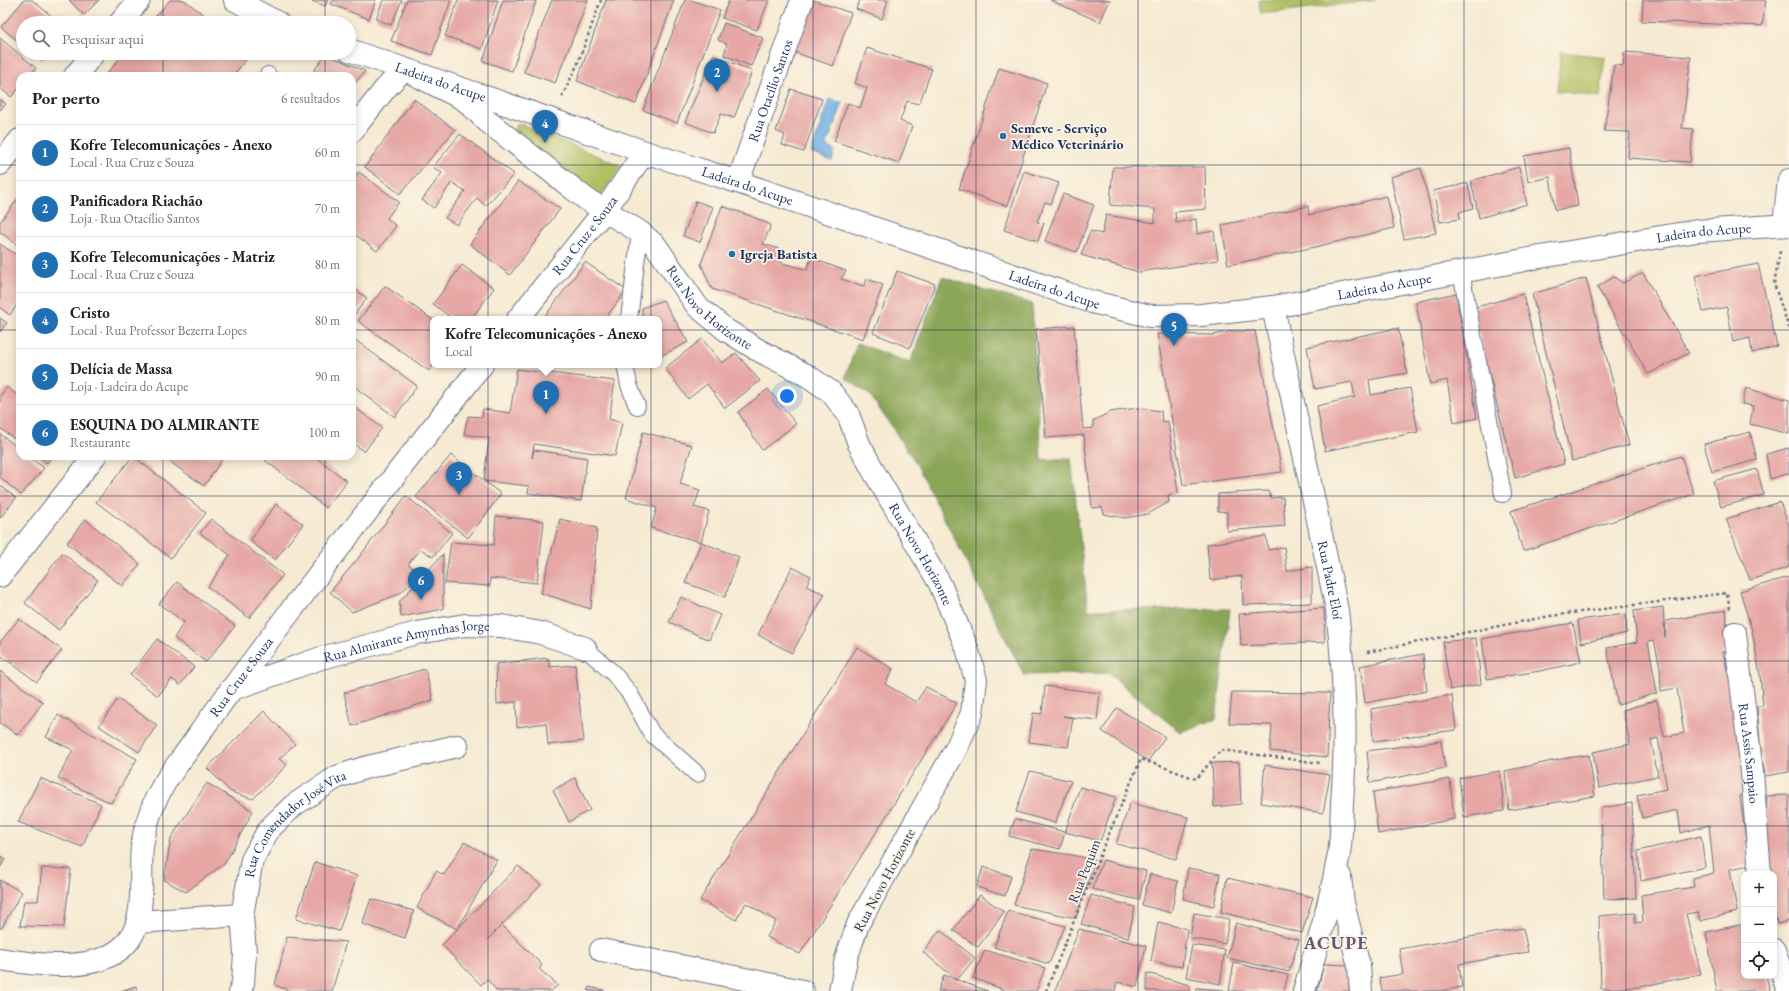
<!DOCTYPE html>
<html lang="pt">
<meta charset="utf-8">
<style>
body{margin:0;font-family:"EB Garamond",serif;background:#f2f2f2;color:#222}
.controls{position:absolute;right:12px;bottom:12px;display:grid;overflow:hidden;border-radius:8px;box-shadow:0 2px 10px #0003}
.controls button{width:36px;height:36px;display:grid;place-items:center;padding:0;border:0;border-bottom:1px solid #e0e0e0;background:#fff;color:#222;font:20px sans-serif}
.you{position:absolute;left:787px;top:396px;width:14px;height:14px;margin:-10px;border:3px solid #fff;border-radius:50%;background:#1a73e8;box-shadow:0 0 0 6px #1a73e833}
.badge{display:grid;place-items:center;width:26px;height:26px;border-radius:50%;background:#1f6fb2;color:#fff;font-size:13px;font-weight:700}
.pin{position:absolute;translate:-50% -33px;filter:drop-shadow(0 1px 2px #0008)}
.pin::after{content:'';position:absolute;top:21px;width:14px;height:12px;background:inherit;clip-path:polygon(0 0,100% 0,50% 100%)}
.popup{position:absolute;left:430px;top:316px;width:232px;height:52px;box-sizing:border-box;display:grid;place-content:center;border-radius:8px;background:#fff;filter:drop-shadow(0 1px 3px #0005);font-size:13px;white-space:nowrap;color:#767676}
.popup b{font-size:15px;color:#222}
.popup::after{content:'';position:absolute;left:50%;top:100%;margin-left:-8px;border:8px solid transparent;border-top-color:#fff}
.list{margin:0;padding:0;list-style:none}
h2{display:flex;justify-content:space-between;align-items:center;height:52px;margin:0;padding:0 16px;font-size:17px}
h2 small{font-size:13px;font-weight:400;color:#767676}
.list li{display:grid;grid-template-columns:26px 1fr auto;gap:12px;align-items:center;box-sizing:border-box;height:56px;padding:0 16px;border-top:1px solid #e0e0e0}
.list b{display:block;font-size:15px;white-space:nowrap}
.list p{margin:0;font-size:13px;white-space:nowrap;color:#767676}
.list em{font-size:13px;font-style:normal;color:#767676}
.icon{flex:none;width:22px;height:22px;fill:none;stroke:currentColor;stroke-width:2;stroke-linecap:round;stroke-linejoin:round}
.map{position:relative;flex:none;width:1789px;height:991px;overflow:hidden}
.search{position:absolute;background:#fff;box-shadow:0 2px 10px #0003;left:16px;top:16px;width:340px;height:44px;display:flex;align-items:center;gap:10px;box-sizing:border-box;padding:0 14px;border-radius:22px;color:#767676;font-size:15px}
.panel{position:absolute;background:#fff;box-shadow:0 2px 10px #0003;left:16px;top:72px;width:340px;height:388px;border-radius:12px}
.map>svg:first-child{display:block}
</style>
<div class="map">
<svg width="1789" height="991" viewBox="0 0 1789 991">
<rect width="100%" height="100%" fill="#fcf5e5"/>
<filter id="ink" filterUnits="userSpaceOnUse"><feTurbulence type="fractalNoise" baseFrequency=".025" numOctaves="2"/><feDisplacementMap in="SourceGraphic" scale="8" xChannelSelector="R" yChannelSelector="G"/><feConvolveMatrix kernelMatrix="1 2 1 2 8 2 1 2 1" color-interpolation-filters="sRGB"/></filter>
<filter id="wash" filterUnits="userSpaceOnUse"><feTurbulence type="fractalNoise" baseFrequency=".012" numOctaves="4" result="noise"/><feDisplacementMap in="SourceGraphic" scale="16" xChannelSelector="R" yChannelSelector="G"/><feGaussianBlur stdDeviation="0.9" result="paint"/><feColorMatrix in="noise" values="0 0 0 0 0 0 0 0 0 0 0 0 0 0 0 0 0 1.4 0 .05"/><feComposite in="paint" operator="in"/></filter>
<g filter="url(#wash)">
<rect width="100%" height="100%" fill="#f6ead2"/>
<g fill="#b1c062" stroke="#667860">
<path d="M1259,0H1376L1261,14Z"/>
<path d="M1561,52L1605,57L1600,97L1557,91Z"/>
<path d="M518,123L622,166L600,196L513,131Z"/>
</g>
<path fill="#8ca658" stroke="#546a5b" d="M942,277L1032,304L1041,460L1071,458L1088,610L1230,609L1216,719L1180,732L1108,673L1024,675L916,463L870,395L845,378L857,343L910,363Z"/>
<path fill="#72b0e5" stroke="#4670a2" d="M829,99L843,103L826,146L835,150L832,161L811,153Z"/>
<g id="blocks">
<g fill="#e6a7a5">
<path d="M24,0H32L60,23H23V45L1,27Z"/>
<path d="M69,0H99L84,15Z"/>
<path d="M170,0H184L215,23H150Z"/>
<path d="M309,0H328L325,6Z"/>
<path d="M333,0H376L369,19L331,4Z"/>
<path d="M383,0H402L391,25L376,19Z"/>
<path d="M407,0H451L432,55L391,41Z"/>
<path d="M458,0H498L482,49L445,36Z"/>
<path d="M503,0L536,1L512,71L483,61Z"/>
<path d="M552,0H588L555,83L524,72Z"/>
<path d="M606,0H674L636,104L577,81Z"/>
<path d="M685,0H691L720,10L677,123L643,110Z"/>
<path d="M729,0H769L757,30L722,18Z"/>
<path d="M813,0L851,13L833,66L794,52Z"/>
<path d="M860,0H888L882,19L856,9Z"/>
<path d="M1050,0H1110L1100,22Z"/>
<path d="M1643,0H1766L1762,26L1642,21Z"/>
<path d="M724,23L763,38L751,66L724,55L727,44L718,40Z"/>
<path d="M0,38L36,68L29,76H20V87L11,97L0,88Z"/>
<path d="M867,48L932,69L919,104L907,101L900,121L912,126L899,163L834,141L848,103L860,108L867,88L855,83Z"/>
<path d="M1625,52L1691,57L1682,128L1693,129L1690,162L1628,158L1630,132L1604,131L1614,65L1623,66Z"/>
<path d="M33,53H48L42,60Z"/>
<path d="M124,53H251L233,76H105Z"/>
<path d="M326,54L365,71L352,87V76H310Z"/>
<path d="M713,55L752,71L734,118L721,114L713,133L685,122Z"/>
<path d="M999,68L1047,83L1007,206L959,189Z"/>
<path d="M791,89L822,99L804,152L782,145L785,135L776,131Z"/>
<path d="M0,99L6,104L0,110Z"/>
<path d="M414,99L455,130L400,194L365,167Z"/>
<path d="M460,134L514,174L486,206L477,198L457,225L445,218L465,191L452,182L434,208L422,200L442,173L433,167Z"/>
<path d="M1569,148L1578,206L1555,210L1550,177L1528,182L1524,156Z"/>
<path d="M1113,167H1205L1206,209L1175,212L1176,223L1196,219L1197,234L1214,231L1218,260L1139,272L1081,255L1090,231L1102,234L1106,215L1155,223V209L1110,205Z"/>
<path d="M1519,167L1527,204L1479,218L1471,181Z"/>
<path d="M1421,168L1436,233L1404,239L1391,177Z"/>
<path d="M1024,171L1059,183L1051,204L1045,202L1037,222L1044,223L1038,241L1004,230Z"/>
<path d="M359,172L399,202L387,218L396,226L377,251L352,232V182Z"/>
<path d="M518,181L560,209L510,275L470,244Z"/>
<path d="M1468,183L1473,208L1459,212L1460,219L1440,222L1433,191Z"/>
<path d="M1063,194L1094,205L1077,252L1045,241Z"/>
<path d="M20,196V247L0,232V222Z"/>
<path d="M1387,196L1394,228L1315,247L1228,265L1222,225L1308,206L1309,215Z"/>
<path d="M696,201L713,207L700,242L683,236Z"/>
<path d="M722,206L751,216L771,225L763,244L783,250L779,262L807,270L811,258L846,271L841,279L864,286L867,279L883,285L863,339L712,289L701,264Z"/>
<path d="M0,244L20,257V300L10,315L0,308Z"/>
<path d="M585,262L626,290L605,319H543Z"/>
<path d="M1758,264L1777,346L1752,353L1750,338L1733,342L1727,307L1703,312L1695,276Z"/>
<path d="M462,265L494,288L471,319H453L433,304Z"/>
<path d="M897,271L935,284L910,348L873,333Z"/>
<path d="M1643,273L1689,353L1648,374L1597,287L1614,277L1623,283Z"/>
<path d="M1586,278L1629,445L1572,461L1532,294Z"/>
<path d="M385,286L433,320V365L429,371L358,321Z"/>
<path d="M352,287L367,298L352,318Z"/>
<path d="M1456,293L1477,418L1454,423L1447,380L1430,384L1416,302Z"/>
<path d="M1523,294L1564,464L1515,478L1473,308Z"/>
<path d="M663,300L688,342L659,357V319H642V308Z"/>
<path d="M0,318L7,323L0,332Z"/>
<path d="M1074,326L1083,429L1093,428V421L1110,412L1138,408L1161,411L1162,422L1168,421L1178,493L1168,495L1169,502L1148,514L1125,518L1104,514L1102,507L1092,508L1084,435L1046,438L1036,329Z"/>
<path d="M1398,328L1407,373L1369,380L1371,395L1410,388L1418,432L1325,451L1317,406L1355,397L1352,382L1315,389L1307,347Z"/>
<path d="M1233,331H1255L1282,472L1183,485L1157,334L1213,335Z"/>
<path d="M354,339L417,386L395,417L352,385V342Z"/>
<path d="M702,339L722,363L736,353L760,381L725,408L707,384L688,399L665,368Z"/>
<path d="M517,369L615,381L609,419L622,423L615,456L534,444L532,458L534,450L587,458L581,501L528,493L529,486L484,481L489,438L464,434L468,416L482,417L483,409L510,413Z"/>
<path d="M7,387L20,397V443L0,428V396Z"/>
<path d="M1746,388L1789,400V434L1750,424L1753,406L1742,404Z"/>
<path d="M768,389L796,424L762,450L738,412Z"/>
<path d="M352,405L382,428L364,452L355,444L352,448Z"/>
<path d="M643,432L692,445L680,484L700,490L694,507L709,511L701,542L651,528L657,508L626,498Z"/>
<path d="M1750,432L1757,460L1712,472L1704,444Z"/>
<path d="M0,434L20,449V456H28L44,468L21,495L0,477Z"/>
<path d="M1789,448V473L1770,479L1766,454Z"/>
<path d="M451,455L501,494L468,538L416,497Z"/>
<path d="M38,456H52L47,463Z"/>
<path d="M133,456L206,513L171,558L96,502Z"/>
<path d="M162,456H220L223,458L204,486Z"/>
<path d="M269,456H314L347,481L326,508L265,460Z"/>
<path d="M1681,456L1694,494L1523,551L1511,511Z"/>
<path d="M1757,469L1764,495L1721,507L1713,481Z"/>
<path d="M0,485L16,498L0,518Z"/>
<path d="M1268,491L1271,498L1283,497L1285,526L1227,531V512L1218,511V494Z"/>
<path d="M406,496L452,533L433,557L421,549L408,564L421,574L399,594L352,612L330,592L356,561Z"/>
<path d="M1780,502L1789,526V567L1750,580L1726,519Z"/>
<path d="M276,504L303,524L275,560L250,541Z"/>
<path d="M496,516L544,521L537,583L490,578V586L445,583L451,542L494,545Z"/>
<path d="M85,519L140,564L122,586L67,543Z"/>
<path d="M211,519L283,575L249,618L208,587L230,555L200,533Z"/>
<path d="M560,519L597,528L591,609L541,593Z"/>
<path d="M1266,536L1268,550L1284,547L1287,571L1312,567V603L1243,605L1242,576L1210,580L1207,544Z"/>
<path d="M701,542L739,557L725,597L685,583Z"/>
<path d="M62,553L98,580L59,630L25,603Z"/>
<path d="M443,554V609L401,617L399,602Z"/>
<path d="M792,567L811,576L806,586L825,594L792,653L758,635Z"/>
<path d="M1789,577V772L1765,776L1760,742L1757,706H1763L1760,675L1752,631L1740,591Z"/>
<path d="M177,582L235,626L206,662L174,638L184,622L159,604Z"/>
<path d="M681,597L720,615L709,640L669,622Z"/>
<path d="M1663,607L1665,637L1666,621L1726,610L1729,650L1723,652L1729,678L1734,677L1748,795L1740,796L1749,865L1730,869L1737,912L1700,921L1698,912L1686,914L1701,974L1639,987L1601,989L1599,916L1635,913V923L1643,922L1641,895L1694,887L1693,878L1714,873L1709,825L1681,833L1678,810L1642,818L1637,795L1667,789L1658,738L1651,740L1658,776L1599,788L1593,752L1630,744L1623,710L1657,700L1664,737L1684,733L1677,688L1661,691L1660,667L1654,640L1648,641L1657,693L1618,705L1607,648L1637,642L1634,611Z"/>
<path d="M1324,608L1325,642L1241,646L1239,614Z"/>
<path d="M1626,614L1627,633L1581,643L1578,620Z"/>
<path d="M19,619L62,650L37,682L0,655V642Z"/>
<path d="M1573,623L1581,662L1540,671L1487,679L1482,639Z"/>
<path d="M1476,638L1481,684L1450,690L1443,642Z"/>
<path d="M157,639L194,667L180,685L172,679L158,696L130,675Z"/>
<path d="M857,647L893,669L885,684L916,702L926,687L957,703L800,954L767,937L776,921L746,903L736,920L700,900Z"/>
<path d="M1423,654L1427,691L1365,703L1360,666Z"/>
<path d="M548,658L550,667L575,665L584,741L548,745L546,723L517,727L516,702L497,704L496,664Z"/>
<path d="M425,669L433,700L352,726L344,693Z"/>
<path d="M0,671L43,702L18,735L0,723Z"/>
<path d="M1045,686L1100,693L1097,720L1063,716L1073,718L1068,747L1029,742L1033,713L1042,714Z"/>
<path d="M1232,692L1330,693L1327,757L1270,751L1272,725L1229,724Z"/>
<path d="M1452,695L1456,730L1373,741L1371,709Z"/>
<path d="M118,699L157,725L139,752L99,726Z"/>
<path d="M1117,708L1165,737L1148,761L1102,731Z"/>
<path d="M264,711L295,744L279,759L287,765L253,799L231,792L207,768Z"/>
<path d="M58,715L137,759L111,803L58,778L73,750L46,737Z"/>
<path d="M1441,741L1445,768L1370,783L1367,751Z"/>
<path d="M1589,755L1595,796L1509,810L1505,771L1566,758Z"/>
<path d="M1239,762L1241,804L1214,807L1212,763Z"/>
<path d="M1265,765L1330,775L1323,813L1261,803Z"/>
<path d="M1030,771L1071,781L1055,823L1016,812Z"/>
<path d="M1500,771L1504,811L1464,817L1459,778Z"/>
<path d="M40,778L101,804L82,847L18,822Z"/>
<path d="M575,778L590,810L569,822L553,790Z"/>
<path d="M1450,779L1454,819L1378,834L1373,792Z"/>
<path d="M207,783L253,811L225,863L186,892L164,880L171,838Z"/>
<path d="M1080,787L1116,797L1100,841L1065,832Z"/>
<path d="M1789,795V921L1777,924L1774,906V874H1770L1766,826L1767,796Z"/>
<path d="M1130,803L1188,817L1176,859L1116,844Z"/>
<path d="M1632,803L1636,898L1604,899L1601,808Z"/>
<path d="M1015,819L1065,832L1060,849L1009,836Z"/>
<path d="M1701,836L1705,867L1641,881L1638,851Z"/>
<path d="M464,842L497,860L457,929L417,908L436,871L444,875Z"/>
<path d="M1032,849L1072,855L1095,860L1076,918L1014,905Z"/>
<path d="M0,856L5,859L0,868Z"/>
<path d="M1103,860L1146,871L1139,900L1092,889Z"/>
<path d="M315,862L357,876L339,931L296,919Z"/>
<path d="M518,866L541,885L487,940L502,925L542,965L539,969L558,985L551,991H497L487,979L481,985L442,945Z"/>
<path d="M983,867L1011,876L1005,896L977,887Z"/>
<path d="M42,868L71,869L64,927L20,926L24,901H38Z"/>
<path d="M1188,868L1220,874L1214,906L1183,899Z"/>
<path d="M1150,874L1178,881L1171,913L1142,905Z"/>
<path d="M1227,878L1313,897L1302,933L1221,912Z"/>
<path d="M0,880L22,892L1,929L0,928Z"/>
<path d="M980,895L1004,912L978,947L953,930Z"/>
<path d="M1091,895L1135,907L1128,938L1081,924Z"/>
<path d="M371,899L414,911L405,938L362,924Z"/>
<path d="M1008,911L1065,926L1049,964L994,947Z"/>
<path d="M1194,913L1229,919L1225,944L1190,938Z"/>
<path d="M1158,922L1187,929L1182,967L1151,961Z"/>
<path d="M1236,923L1299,940L1289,972L1227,958Z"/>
<path d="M1744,924V976H1766L1770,991H1717L1706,932Z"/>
<path d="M1523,928L1528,952L1459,964L1462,987L1441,991H1382L1379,978L1403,974L1399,949Z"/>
<path d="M1079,929L1146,946L1137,987L1117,982L1115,991H1055Z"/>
<path d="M940,930L975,958L957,980L988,991H938L944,975L957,980L923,952Z"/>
<path d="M287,937L346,942L332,991H290L275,985Z"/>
<path d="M1192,945L1225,950L1220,984L1186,977Z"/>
<path d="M985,950L1045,968L1036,991H1007L973,978Z"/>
<path d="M1234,963L1288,975L1284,991H1229Z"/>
<path d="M1324,964L1349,965L1351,991H1317Z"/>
<path d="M1147,973L1189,985V991H1147Z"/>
<path d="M136,986L137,991H121Z"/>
<path d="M589,987L604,990V991H588Z"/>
<path d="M1196,988L1224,990V991H1195Z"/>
</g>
</g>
</g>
<g filter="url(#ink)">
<use href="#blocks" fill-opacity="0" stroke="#687087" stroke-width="1"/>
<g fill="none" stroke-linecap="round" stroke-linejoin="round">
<g stroke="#687087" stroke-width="18">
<g id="service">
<path d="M267,76L268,75"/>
<path d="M1461,272L1503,494"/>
<path d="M629,319L640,232"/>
<path d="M625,365L629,385L637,406"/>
<path d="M585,648L614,674L630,694L652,734L697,774"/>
</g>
</g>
<g stroke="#687087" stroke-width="24">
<g id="minor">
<path d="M120,23L139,0"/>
<path d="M75,76L94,53"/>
<path id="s1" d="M352,131L385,89L404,69L465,100L487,121L586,199L640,232L656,246L697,306L726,330L758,350L808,376L831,392L848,414L859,444L874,472L940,584L967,648L976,680L972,713L957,747L858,924L846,959L840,991"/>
<path d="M0,164L20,140"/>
<path id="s2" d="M738,182L802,0"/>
<path d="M1784,224L1789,180"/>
<path id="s3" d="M1273,307L1337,610C1345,676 1347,738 1342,804C1341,822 1342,841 1338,859C1330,903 1317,947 1304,991"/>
<path id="s4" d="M518,319L605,210L639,160L651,154"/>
<path d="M0,576L95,456"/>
<path id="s5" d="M1735,633L1752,772L1760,874"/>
<path id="s6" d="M230,690L321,658L417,633L465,625L501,626L541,633L585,648"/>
<path d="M1340,876L1343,903L1359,966L1361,991"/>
<path d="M138,922L242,915"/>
<path d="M601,950L803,991"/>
<path d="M1774,950L1788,991"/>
<path id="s7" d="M0,959C37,965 103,975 129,940C147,916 139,874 142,847C145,825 152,804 164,784C173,769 185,755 195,740C224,698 255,658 286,617C351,532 416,448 482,365"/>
<path id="s8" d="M240,991L243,983L245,953L242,915L252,860L269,829L294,805L337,777L364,768L457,746"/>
</g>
</g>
<g stroke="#687087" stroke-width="24">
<g id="tertiary">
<path d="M235,0L278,23"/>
<path id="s9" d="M349,50L651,154L738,182L1092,302L1150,316L1201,315L1273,307L1540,257L1697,231L1789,225"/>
</g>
</g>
<g stroke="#687087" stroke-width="2.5" stroke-dasharray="3 3" stroke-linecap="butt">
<path d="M562,97L578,63L601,0"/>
<path d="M1780,251L1774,284L1789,328"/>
<path d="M1367,652L1550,616L1727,593L1730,609"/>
<path d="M1046,991L1110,831L1141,759L1196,779L1221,750L1320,763"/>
</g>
<use href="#service" stroke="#fff" stroke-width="16"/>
<use href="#minor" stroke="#fff" stroke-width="22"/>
<use href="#tertiary" stroke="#fff" stroke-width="22"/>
</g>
</g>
<path fill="none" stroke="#1b2f5e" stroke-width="1" stroke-opacity="0.55" d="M163,0V23M325,0V23M488,0V991M651,0V991M813,0V991M976,0V991M1138,0V991M1301,0V991M1464,0V991M1626,0V991M163,53V76M325,53V76M0,165H20M352,165H1789M0,330H20M352,330H1789M163,456V991M325,456V991M0,496H1789M0,661H1789M0,826H1789"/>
<g fill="#1f6fb2" stroke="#fcf5e5" stroke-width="1.5">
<circle cx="1003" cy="136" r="4"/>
<circle cx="732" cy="254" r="4"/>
</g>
<g text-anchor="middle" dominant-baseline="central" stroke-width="3.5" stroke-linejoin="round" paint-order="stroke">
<g font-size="14" fill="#1b2f5e" stroke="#fcf5e5">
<text stroke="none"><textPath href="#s9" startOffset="97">Ladeira do Acupe</textPath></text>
<text stroke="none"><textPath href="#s2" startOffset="97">Rua Otacílio Santos</textPath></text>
<text stroke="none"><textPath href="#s9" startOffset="421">Ladeira do Acupe</textPath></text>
<text stroke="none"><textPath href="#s9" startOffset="1405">Ladeira do Acupe</textPath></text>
<text stroke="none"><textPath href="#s4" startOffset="107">Rua Cruz e Souza</textPath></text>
<text stroke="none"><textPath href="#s9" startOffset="1081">Ladeira do Acupe</textPath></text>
<text stroke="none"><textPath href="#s9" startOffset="745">Ladeira do Acupe</textPath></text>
<text stroke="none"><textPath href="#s1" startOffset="473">Rua Novo Horizonte</textPath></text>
<text stroke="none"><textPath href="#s1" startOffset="809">Rua Novo Horizonte</textPath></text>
<text stroke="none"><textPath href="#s3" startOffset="279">Rua Padre Eloí</textPath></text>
<text stroke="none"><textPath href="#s6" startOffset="184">Rua Almirante Amynthas Jorge</textPath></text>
<text stroke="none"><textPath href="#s7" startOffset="431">Rua Cruz e Souza</textPath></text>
<text stroke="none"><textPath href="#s5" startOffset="121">Rua Assis Sampaio</textPath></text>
<text stroke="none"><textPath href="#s8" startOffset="189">Rua Comendador José Vita</textPath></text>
<text transform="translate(1084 871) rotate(-69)">Rua Pequim</text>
<text transform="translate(884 880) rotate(-62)">Rua Novo Horizonte</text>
</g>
<g font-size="14" font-weight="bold" fill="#1b2f5e" stroke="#fcf5e5" text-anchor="start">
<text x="1011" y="128">Semeve - Serviço<tspan x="1011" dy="16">Médico Veterinário</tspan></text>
<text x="740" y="254">Igreja Batista</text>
</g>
<g font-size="18" font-weight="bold" letter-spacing="1" fill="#625977" stroke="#fcf5e5">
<text x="1336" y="942">ACUPE</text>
</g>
</g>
</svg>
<div class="controls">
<button>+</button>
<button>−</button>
<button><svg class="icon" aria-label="locate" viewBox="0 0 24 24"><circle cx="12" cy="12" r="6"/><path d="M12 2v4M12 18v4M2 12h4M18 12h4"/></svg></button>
</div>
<div class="you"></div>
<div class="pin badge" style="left:546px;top:414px">1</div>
<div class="popup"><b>Kofre Telecomunicações - Anexo</b>Local</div>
<div class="pin badge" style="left:717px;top:92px">2</div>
<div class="pin badge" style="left:459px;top:495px">3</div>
<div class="pin badge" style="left:545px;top:143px">4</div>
<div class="pin badge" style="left:1174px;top:346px">5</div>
<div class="pin badge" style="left:421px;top:600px">6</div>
<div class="search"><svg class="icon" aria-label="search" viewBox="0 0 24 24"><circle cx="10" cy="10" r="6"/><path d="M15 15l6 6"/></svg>Pesquisar aqui</div>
<section class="panel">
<h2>Por perto<small>6 resultados</small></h2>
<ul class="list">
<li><span class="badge">1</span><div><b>Kofre Telecomunicações - Anexo</b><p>Local · Rua Cruz e Souza</p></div><em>60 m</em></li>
<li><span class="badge">2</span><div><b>Panificadora Riachão</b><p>Loja · Rua Otacílio Santos</p></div><em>70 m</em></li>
<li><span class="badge">3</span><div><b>Kofre Telecomunicações - Matriz</b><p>Local · Rua Cruz e Souza</p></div><em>80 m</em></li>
<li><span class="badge">4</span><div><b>Cristo</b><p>Local · Rua Professor Bezerra Lopes</p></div><em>80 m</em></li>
<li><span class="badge">5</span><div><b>Delícia de Massa</b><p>Loja · Ladeira do Acupe</p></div><em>90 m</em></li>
<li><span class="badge">6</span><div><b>ESQUINA DO ALMIRANTE</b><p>Restaurante</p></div><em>100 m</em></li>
</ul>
</section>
</div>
